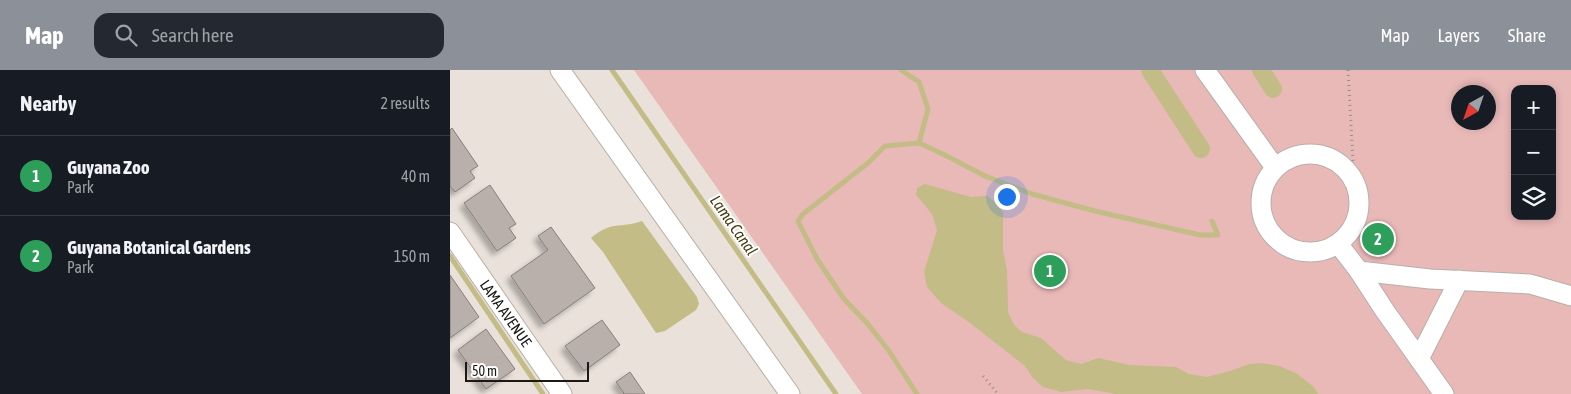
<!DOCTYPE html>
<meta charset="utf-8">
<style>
body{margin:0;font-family:"Asap Condensed",sans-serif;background:#242831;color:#f1f3f6}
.controls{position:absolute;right:15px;top:15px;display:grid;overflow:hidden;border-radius:10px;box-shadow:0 2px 8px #0003}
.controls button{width:45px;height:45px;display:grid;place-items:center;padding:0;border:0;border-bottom:1px solid #363941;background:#171b24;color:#f1f3f6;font:25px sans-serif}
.compass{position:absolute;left:1001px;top:15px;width:45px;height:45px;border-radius:50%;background:#171b24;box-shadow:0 2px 8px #0003;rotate:220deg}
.scale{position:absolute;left:15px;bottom:12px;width:124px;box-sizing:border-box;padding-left:5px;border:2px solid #1b1816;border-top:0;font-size:14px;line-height:18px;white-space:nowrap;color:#1b1816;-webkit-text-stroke:4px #fff;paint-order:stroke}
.you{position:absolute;left:556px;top:126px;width:18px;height:18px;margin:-12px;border:4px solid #fff;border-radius:50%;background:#1a73e8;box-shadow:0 0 0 8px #1a73e833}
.badge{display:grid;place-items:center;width:32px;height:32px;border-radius:50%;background:#8c9099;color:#fff;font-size:16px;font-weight:700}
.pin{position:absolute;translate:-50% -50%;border:2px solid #fff;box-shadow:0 1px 5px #0006}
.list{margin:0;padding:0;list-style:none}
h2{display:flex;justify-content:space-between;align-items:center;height:65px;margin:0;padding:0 20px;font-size:21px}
h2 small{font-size:16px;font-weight:400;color:#9ea1a6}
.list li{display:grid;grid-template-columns:32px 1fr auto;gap:15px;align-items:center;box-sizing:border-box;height:80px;padding:0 20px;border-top:1px solid #363941}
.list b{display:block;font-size:19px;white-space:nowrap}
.list p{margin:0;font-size:16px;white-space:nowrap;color:#9ea1a6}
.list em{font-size:16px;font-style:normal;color:#9ea1a6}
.icon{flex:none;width:28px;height:28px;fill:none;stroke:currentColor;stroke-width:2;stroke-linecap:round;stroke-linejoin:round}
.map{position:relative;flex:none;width:1121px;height:324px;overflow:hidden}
header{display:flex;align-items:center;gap:30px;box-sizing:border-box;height:70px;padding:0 25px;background:#8c9099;color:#fff}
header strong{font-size:24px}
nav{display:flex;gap:28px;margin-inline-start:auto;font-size:18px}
.search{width:350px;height:45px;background:#242831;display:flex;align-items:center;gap:12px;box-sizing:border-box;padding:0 18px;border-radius:15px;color:#9ea1a6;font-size:19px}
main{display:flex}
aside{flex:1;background:#171b24}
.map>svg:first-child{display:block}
</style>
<header>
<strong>Map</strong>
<div class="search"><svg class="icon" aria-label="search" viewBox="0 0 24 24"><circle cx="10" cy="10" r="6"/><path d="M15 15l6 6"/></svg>Search here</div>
<nav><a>Map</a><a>Layers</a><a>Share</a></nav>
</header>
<main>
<aside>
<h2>Nearby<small>2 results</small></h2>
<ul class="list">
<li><span class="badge" style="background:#2e9e5b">1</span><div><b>Guyana Zoo</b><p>Park</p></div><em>40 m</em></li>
<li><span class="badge" style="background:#2e9e5b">2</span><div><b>Guyana Botanical Gardens</b><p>Park</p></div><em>150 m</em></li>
</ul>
</aside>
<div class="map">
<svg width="1121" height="324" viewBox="0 0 1121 324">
<defs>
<filter id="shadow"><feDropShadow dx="-4.5" dy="4.5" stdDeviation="2.5" flood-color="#0004"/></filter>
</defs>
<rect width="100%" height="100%" fill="#e9e1da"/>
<path fill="#e9b9b8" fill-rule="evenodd" d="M184,0H1121V324H412ZM1065,19H1102V146H1065ZM1008,22H1038V52H1008Z"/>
<g fill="#c4bc86">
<path d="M475,114L521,127L537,126L548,134L553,143V180L557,200L558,242L564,255L572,262L591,268L616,290L631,294L648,288L679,295L726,297L739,304L757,307L780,301L799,294L813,293L829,296L846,303L864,317L868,324H666L638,319L611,322L593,317L583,308L575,296L520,253L491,233L477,217L474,202L487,160L482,144L466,125L467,118Z"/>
<path d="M192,151L247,227L249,234L246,240L215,261L206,263L153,182L141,168C162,150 170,159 192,151Z"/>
</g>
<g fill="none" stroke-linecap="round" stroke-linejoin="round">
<g stroke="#c4bc86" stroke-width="5">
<path d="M162,0L386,324"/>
<path d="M451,0L469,12L478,39L469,73"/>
<path d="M0,186L93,324"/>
<path d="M467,324L439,281L417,253L394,229L367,189L348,151L353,144L418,93L435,76L469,73L495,85L535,106L582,124L645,141L750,165H768L762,151"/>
</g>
<g stroke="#c4bc86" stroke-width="18">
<path d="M700,0L751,79"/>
<path d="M811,0L823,19"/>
</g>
</g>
<g fill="#b9afab" stroke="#887e7a" filter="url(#shadow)">
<path d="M2,58L28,96L20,101L25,108L5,122L0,116V60Z"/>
<path d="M40,115L66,154L59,158L66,168L47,181L14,133Z"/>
<path d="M101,157L145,218L94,254L61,206L98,180L88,166Z"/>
<path d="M0,205L29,247L0,268Z"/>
<path d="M152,250L170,275L134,301L115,276Z"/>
<path d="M36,259L65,299L36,319L8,280Z"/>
<path d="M180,302L195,324H173L174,323L166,312Z"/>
</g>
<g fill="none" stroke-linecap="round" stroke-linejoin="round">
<g stroke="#b7afa8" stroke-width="21">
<g id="minor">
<path d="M110,0L340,324"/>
<path d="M755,0L824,96"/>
<circle cx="860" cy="133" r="49"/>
<path d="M0,162L112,324"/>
<path d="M889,175L909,201L935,241L994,324"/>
<path d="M909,201L980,209L1080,214L1121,226"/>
<path d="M969,289L1009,210"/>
</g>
</g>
<g stroke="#958f8a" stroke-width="3" stroke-dasharray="1 4" stroke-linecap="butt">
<path d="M898,0L904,109"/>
<path d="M533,306L548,324"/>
</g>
<use href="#minor" stroke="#fff" stroke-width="19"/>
</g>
<g text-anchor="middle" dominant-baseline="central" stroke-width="4" stroke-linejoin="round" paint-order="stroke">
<g font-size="15" fill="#1b1816" stroke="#fff">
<text transform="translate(56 243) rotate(55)">LAMA AVENUE</text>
</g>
<g font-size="16" font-style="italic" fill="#423b10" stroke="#fff">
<text transform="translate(284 155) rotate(55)">Lama Canal</text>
</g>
</g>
</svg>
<div class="controls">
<button>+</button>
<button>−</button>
<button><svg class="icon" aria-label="layers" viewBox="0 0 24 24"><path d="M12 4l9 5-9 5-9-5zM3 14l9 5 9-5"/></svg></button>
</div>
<svg class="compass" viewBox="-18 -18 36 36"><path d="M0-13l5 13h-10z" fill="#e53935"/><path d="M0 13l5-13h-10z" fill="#9ea1a6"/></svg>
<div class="scale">50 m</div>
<div class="you"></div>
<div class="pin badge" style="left:600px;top:201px;background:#2e9e5b">1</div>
<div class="pin badge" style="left:928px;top:169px;background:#2e9e5b">2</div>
</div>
</main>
